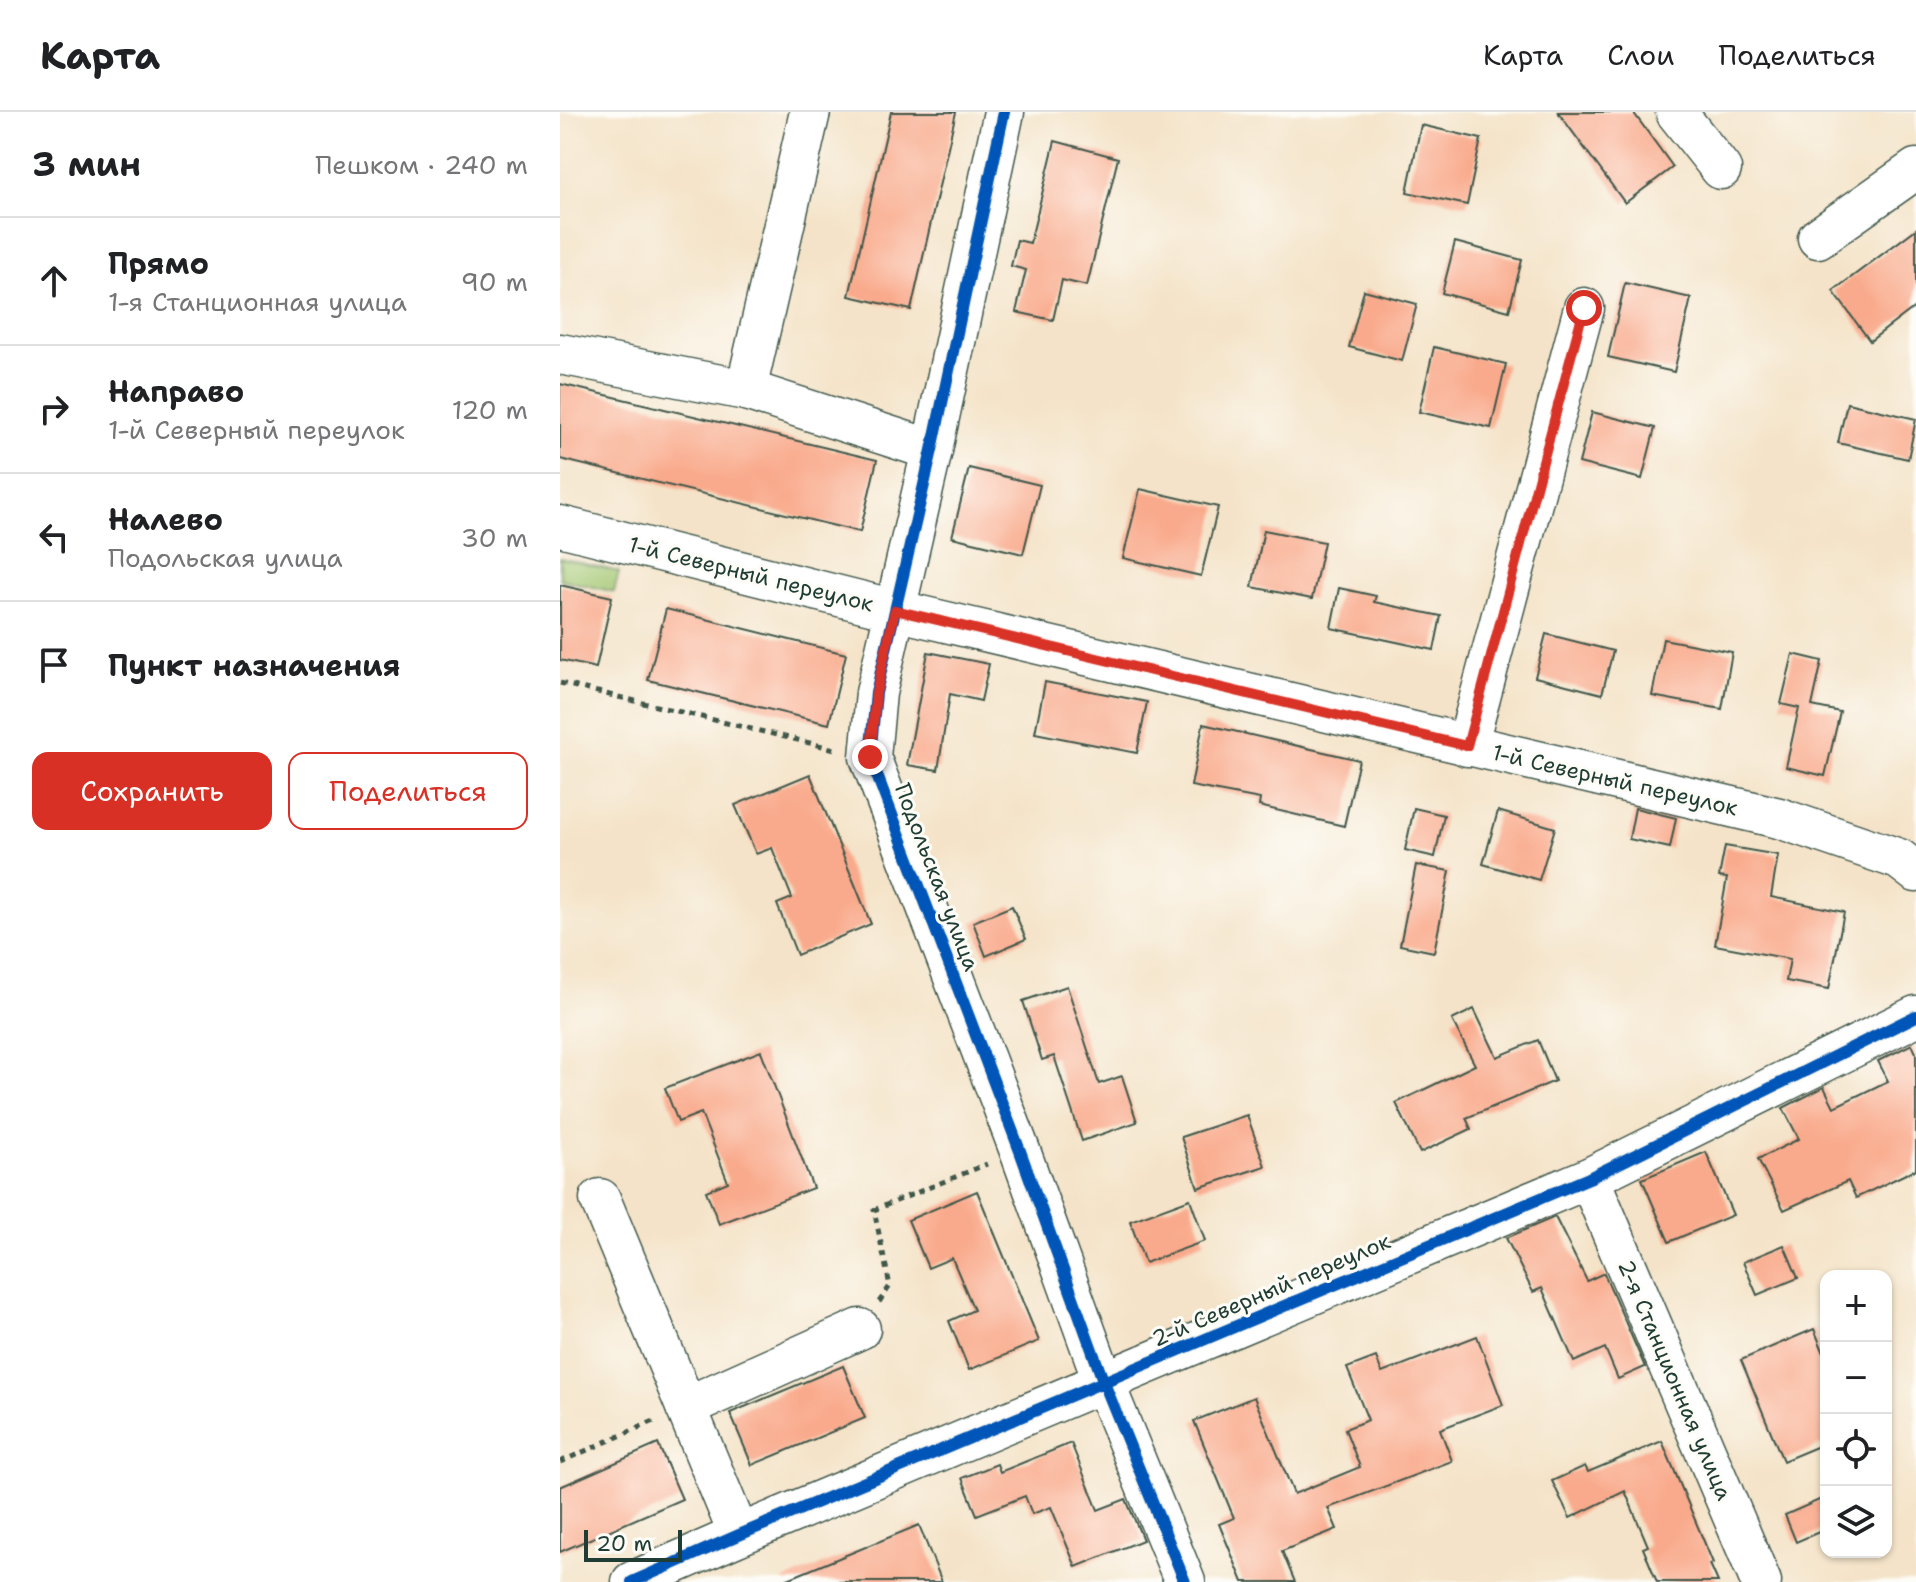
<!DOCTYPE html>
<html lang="ru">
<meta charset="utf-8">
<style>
body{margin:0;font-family:"Shantell Sans",sans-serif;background:#f2f2f2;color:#202124}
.controls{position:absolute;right:24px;bottom:24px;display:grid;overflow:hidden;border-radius:16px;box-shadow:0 2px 6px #0004}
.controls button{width:72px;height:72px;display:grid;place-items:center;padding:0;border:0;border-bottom:2px solid #e0e0e0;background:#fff;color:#202124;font:40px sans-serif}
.scale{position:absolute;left:24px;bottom:20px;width:98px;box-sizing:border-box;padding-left:8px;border:4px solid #1f3d34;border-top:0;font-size:22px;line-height:28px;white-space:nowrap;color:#1f3d34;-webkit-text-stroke:6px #fdfcf7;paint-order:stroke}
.stop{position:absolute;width:24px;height:24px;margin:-18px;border:6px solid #d93025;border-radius:50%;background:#fff}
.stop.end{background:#d93025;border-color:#fff;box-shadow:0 2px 8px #0008}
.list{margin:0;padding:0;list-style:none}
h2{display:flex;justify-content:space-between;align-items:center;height:104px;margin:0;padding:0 32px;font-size:34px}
h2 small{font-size:26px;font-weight:400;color:#757577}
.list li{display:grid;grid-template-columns:52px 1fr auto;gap:24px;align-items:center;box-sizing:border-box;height:128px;padding:0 32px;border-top:2px solid #e0e0e0}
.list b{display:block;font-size:30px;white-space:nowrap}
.list p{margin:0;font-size:26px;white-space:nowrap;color:#757577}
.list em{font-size:26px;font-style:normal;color:#757577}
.actions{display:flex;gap:16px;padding:24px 32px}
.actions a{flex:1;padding:18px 0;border:2px solid #d93025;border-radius:16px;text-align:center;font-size:28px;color:#d93025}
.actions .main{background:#d93025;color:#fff}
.icon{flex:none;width:44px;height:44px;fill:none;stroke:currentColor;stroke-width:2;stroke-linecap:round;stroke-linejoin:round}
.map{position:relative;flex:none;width:1356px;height:1470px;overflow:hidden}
header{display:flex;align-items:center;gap:48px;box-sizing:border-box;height:112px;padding:0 40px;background:#fff;border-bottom:2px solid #e0e0e0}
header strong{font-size:38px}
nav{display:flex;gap:44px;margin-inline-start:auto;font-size:28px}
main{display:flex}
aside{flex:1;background:#fff}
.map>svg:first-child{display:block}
</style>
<header>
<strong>Карта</strong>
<nav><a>Карта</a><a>Слои</a><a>Поделиться</a></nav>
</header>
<main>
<aside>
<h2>3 мин<small>Пешком · 240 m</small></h2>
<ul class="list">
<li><svg class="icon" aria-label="ahead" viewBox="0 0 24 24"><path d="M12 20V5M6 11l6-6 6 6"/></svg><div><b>Прямо</b><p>1-я Станционная улица</p></div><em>90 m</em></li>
<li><svg class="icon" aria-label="right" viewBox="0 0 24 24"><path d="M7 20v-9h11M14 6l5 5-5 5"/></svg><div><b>Направо</b><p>1-й Северный переулок</p></div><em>120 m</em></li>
<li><svg class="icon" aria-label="left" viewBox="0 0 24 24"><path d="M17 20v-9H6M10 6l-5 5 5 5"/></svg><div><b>Налево</b><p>Подольская улица</p></div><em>30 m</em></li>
<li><svg class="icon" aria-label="arrive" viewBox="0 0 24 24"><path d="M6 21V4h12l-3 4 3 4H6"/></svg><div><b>Пункт назначения</b></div></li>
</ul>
<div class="actions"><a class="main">Сохранить</a><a>Поделиться</a></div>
</aside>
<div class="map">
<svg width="1356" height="1470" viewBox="0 0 1356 1470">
<rect width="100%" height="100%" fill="#fdfcf7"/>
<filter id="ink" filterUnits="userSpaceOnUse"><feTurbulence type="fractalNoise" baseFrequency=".0125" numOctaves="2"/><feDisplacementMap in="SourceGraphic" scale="16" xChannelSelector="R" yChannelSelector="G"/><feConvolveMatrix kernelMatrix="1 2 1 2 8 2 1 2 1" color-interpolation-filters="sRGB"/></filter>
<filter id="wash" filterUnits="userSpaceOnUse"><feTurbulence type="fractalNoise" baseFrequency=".006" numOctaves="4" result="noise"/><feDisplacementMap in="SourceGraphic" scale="32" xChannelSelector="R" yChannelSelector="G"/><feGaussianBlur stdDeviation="1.8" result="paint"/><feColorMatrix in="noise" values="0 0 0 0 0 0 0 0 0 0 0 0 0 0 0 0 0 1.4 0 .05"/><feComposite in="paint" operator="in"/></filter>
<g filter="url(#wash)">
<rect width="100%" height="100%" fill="#f4e3c8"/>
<path fill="#a2c670" stroke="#608252" stroke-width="2" d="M0,446L59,460L54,480L0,467Z"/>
<g id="blocks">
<g fill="#f9aa8c">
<path d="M331,0H396L351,198L289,184Z"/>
<path d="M998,0H1073L1113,55L1065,91Z"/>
<path d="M861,13L921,27L907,93L847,80Z"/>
<path d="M495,29L558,46L527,174L502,168L493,208L456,200L466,158L451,154L457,128L470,131Z"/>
<path d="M1356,117V194L1310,229L1273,179Z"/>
<path d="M895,130L962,148L949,199L882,181Z"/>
<path d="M1065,171L1131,186L1114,260L1048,245Z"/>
<path d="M804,178L857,192L842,249L789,235Z"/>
<path d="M874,235L946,252L931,316L859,300Z"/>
<path d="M0,272L317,348L300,420L0,347Z"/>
<path d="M1287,291L1356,307L1348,347L1278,331Z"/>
<path d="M1032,300L1095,316L1082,367L1019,351Z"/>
<path d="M409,356L480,373L463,442L392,425Z"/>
<path d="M580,377L658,395L641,464L563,446Z"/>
<path d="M704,418L764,430L752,487L692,475Z"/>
<path d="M0,473L52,485L36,556L0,548Z"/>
<path d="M779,476L816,484L814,490L881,504L874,538L771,516Z"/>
<path d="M106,497L286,542L269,612L88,568Z"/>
<path d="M986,522L1053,539L1042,582L975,565Z"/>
<path d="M1103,527L1172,540L1162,597L1092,584Z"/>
<path d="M368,540L429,552L421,589L390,582L378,658L347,653Z"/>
<path d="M1233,542L1262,549L1252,594L1280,600L1265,664L1226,655L1239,596L1221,592Z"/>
<path d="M485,570L587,590L577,641L475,621Z"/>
<path d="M643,612L799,648L784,714L699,694L700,687L631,674Z"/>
<path d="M250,662L311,812L237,843L217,792L232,786L212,736L196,742L175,693Z"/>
<path d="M854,696L884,703L875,745L845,738Z"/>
<path d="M1075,696L1116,706L1110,736L1069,727Z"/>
<path d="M938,699L995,716L979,768L923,752Z"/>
<path d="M1165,734L1218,743L1211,785L1284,800L1269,877L1226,869L1230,847L1155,833L1167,766L1159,765Z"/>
<path d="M856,753L890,759L874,840L840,833Z"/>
<path d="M452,794L466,827L426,844L413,810Z"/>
<path d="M507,874L539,972L562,964L577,1010L522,1029L494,944L482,948L463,889Z"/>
<path d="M914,897L937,945L978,928L995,969L906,1006L911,1017L860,1041L836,991L915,953L892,908Z"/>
<path d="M1352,932L1356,941V1057L1296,1086L1288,1069L1224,1098L1198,1047L1239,1027L1223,996L1264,975L1274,995L1328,969L1318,949Z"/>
<path d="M201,939L253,1076L159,1112L146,1079L168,1070L141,1001L118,1010L105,976Z"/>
<path d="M687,1003L705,1054L638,1076L621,1025Z"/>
<path d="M1146,1040L1173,1103L1109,1130L1082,1067Z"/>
<path d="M417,1079L479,1229L409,1258L389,1209L414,1198L392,1146L368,1156L348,1108Z"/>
<path d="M630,1087L645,1129L585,1151L570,1109Z"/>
<path d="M995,1105L1027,1169L1044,1161L1085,1255L1058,1267L1045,1236L1014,1250L982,1176L973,1180L946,1126Z"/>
<path d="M1224,1133L1238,1166L1197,1183L1183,1150Z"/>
<path d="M1254,1217L1266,1246V1331L1223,1349L1181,1248Z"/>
<path d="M917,1224L943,1293L880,1317L892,1349L768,1396L777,1417L722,1439L735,1470H683L659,1412L674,1406L634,1309L694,1285L734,1382L800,1355L785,1317L808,1308L787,1256L816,1245L822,1261Z"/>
<path d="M283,1254L305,1306L192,1353L170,1301Z"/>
<path d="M1102,1329L1153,1451L1150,1452L1158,1470H1097L1083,1436L1088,1434L1065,1379L1010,1406L992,1369L1025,1354L1028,1360Z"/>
<path d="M511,1331L538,1398L566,1387L583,1428L516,1455L491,1395L472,1402L465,1384L417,1403L402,1366L437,1352L440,1360Z"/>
<path d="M98,1332L122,1387L0,1440V1375Z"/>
<path d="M1266,1385V1417L1236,1430L1225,1403Z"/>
<path d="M359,1413L382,1470H223V1469Z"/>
</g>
</g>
</g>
<g filter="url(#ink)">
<use href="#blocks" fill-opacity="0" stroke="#3f564a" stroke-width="2"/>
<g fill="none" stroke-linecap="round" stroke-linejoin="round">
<g stroke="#3f564a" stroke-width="43">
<g id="minor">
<path d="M444,0L372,338L316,581L310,645L460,1039L544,1271L625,1470"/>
<path d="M1116,0L1161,57"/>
<path d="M1258,126L1356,57"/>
<path d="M0,242L186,278L372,338"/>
<path d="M186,278L250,0"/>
<path d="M0,414L335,498L1219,706L1339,747L1356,760"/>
<path d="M907,634L1024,196"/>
<path d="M1029,1066L1201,1470"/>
<path d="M40,1087L179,1423"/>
<path d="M126,1295L300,1217"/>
<path d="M72,1470L179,1423L1029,1066L1356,904"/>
</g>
</g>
<g stroke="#3f564a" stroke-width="5" stroke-dasharray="6 6" stroke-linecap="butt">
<path d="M0,571L275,637"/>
<path d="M319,1190L330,1174L314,1098L427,1052"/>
<path d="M0,1350L94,1309"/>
</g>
<use href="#minor" stroke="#fff" stroke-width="40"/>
<g stroke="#fdfcf7" stroke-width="17">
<g id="cycleway">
<path d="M444,0L372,338L316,581L310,645L460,1039L544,1271L625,1470"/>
<path d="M72,1470L179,1423L1029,1066L1356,904"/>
</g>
</g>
<use href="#cycleway" stroke="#0057b8" stroke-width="12"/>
</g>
</g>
<g fill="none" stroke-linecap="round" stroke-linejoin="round" filter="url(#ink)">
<path stroke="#d93025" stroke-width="10" d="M310,645L316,581L335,498L907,634L1024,196"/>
</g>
<g text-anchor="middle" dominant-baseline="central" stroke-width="6" stroke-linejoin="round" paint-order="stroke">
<g font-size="22" fill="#1f3d34" stroke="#fdfcf7">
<text transform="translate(191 462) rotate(14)">1-й Северный переулок</text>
<text transform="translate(1055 668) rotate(13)">1-й Северный переулок</text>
<text transform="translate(377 765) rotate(69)">Подольская улица</text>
<text transform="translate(711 1178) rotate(-23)">2-й Северный переулок</text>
<text transform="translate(1115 1268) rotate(67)">2-я Станционная улица</text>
</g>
</g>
</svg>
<div class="controls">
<button>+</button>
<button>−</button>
<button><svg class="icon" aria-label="locate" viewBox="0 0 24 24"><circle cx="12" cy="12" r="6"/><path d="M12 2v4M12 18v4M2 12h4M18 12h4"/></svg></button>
<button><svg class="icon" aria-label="layers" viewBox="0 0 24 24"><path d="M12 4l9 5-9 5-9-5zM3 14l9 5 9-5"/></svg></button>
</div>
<div class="scale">20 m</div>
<div class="stop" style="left:1024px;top:196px"></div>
<div class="stop end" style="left:310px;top:645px"></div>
</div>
</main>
